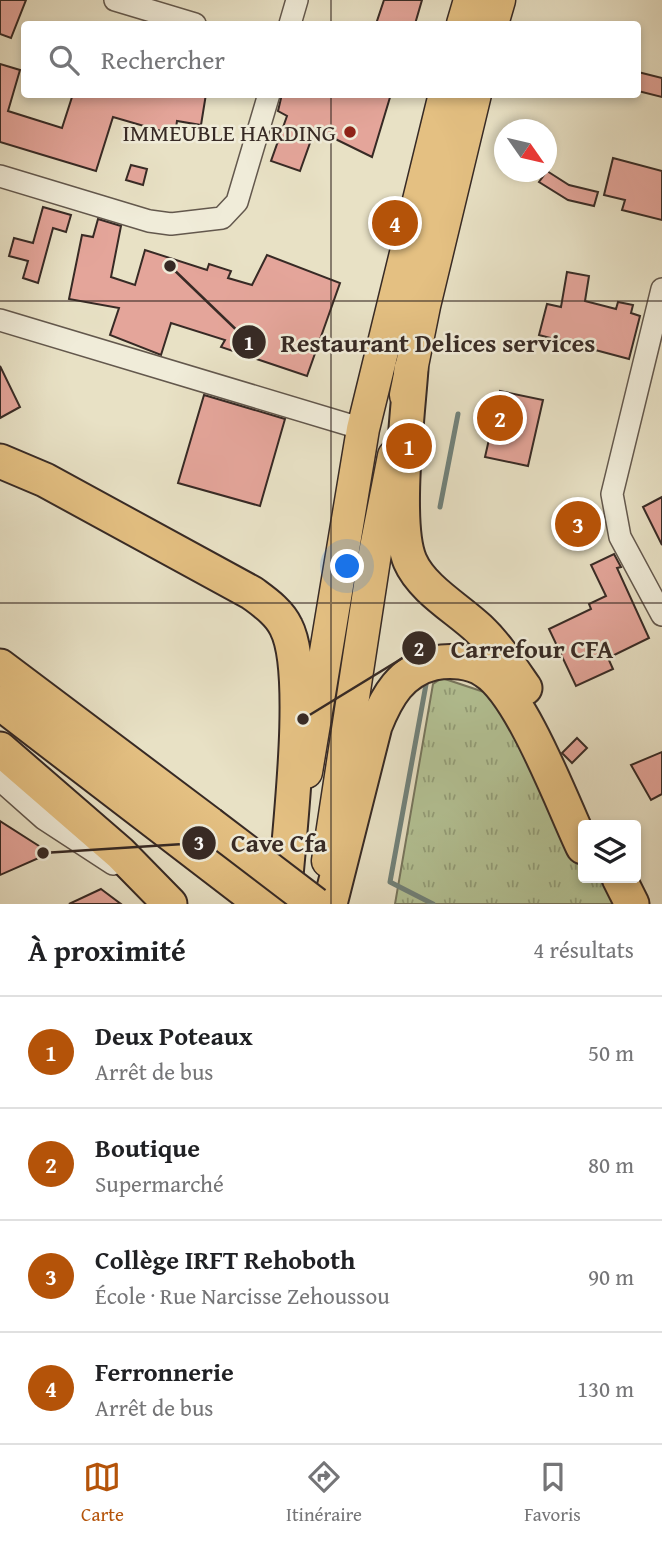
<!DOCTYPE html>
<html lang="fr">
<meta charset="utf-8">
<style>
body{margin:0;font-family:"Gentium Book Plus",serif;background:#f2f2f2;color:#202124}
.controls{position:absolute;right:21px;bottom:21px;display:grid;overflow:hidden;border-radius:7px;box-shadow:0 4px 10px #0003}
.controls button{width:63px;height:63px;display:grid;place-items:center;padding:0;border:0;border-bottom:2px solid #e0e0e0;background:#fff;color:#202124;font:35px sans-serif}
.compass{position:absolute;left:494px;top:119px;width:63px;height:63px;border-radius:50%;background:#fff;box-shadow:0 4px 10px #0003;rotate:124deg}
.you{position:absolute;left:348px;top:567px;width:24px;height:24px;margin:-18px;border:5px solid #fff;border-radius:50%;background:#1a73e8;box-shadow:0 0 0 10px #1a73e833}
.badge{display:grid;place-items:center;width:46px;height:46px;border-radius:50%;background:#b45309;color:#fff;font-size:23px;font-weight:700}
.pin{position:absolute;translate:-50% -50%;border:4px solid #fff;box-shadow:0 2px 7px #0006}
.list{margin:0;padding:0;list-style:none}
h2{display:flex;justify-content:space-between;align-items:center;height:91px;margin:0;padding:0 28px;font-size:30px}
h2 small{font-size:23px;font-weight:400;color:#757577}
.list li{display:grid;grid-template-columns:46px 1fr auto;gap:21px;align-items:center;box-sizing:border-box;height:112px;padding:0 28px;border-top:2px solid #e0e0e0}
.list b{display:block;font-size:26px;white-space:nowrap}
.list p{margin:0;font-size:23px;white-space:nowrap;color:#757577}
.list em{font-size:23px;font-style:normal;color:#757577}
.icon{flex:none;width:38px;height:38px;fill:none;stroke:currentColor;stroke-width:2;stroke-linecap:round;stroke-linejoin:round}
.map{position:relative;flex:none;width:662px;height:904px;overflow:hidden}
.search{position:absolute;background:#fff;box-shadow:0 4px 10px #0003;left:21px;right:21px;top:21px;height:77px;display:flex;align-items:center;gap:18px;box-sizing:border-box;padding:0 24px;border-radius:7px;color:#757577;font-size:26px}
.sheet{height:539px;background:#fff}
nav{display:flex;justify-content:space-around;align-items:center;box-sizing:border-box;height:98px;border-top:2px solid #e0e0e0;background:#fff;font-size:19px;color:#757577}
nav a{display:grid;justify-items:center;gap:4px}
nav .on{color:#b45309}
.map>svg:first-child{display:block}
</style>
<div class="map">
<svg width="662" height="904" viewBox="0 0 662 904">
<defs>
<pattern id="grass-tufts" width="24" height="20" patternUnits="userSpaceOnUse" patternTransform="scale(1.75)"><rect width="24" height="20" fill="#b4c396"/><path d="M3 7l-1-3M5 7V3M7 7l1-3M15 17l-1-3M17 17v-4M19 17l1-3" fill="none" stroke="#939f7a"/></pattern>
</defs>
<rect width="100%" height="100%" fill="#e8e1c5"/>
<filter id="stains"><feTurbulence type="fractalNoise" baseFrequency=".00286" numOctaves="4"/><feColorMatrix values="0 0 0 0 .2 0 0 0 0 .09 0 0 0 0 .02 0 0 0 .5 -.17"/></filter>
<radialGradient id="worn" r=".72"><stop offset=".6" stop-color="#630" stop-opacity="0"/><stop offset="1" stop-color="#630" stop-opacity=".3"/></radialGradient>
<path fill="url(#grass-tufts)" stroke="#76765e" stroke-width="2" d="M442,678L526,706L583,826V878H608L621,904H395L433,684Z"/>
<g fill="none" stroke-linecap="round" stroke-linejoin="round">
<g stroke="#71827b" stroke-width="5">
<path d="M440,507L458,414"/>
<path d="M427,679L390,882L433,904"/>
</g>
</g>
<g fill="#e4a59a" stroke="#372a25" stroke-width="2">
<path d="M0,0H26L11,38L0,34Z"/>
<path d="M384,0H422L415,24H376Z"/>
<path d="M0,64L20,70L8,111L62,128L73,94H206L201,125L177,121L175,135L113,117L96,171L43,155L0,142Z"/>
<path d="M638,72L662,78V97L638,91Z"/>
<path d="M282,94H391L372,157L315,129L300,171L271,161L287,116L278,111Z"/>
<path d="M613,158L662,171V220L622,210L625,200L604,195Z"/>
<path d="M131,165L147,169L143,185L126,180Z"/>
<path d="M547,171L569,185L598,192L594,206L568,200L539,182Z"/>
<path d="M43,207L71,215L66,232L53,228L38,283L23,278L28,261L9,256L14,238L33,243Z"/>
<path d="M98,219L121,226L111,277L135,285L145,250L207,270L209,264L231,271L228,278L252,285L267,255L340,283L307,376L221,347L225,340L171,323L161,355L110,335L119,308L69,299L82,235L93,237Z"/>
<path d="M567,272L589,276L585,301L616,309L618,302L633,305L631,313L640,316L629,359L539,335L547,304L561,307Z"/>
<path d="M0,366L20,407L0,418Z"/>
<path d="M500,391L543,400L528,466L485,457Z"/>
<path d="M204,395L285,419L260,506L178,483Z"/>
<path d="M662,497V545L643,507Z"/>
<path d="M614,554L621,567L617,568L649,638L608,658L613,669L576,686L549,629L591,609L589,604L606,596L591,565Z"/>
<path d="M577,738L587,748L572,763L562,753Z"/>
<path d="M662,752V794L651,800L631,765Z"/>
<path d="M0,821L50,853L0,875Z"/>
<path d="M101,889L121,904H69Z"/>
</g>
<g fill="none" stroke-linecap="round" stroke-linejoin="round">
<g stroke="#63584d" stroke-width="24">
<g id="minor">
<path d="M115,0L195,24"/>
<path d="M290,24L297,0"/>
<path d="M0,176L149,221L171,224L222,218L237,202L269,94"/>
<path d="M662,289L612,494L620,537L662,615"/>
<path d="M0,320L363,429"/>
<path d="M0,780L44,819L113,864"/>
</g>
</g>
<g stroke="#372a25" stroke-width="35">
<g id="primary">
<path d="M463,24L470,0"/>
<path d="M492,24L499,0"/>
<path d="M406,395L424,306L475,94"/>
<path d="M306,772L363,429L445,94"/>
<path d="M328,861L375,553L394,456"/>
</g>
</g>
<g stroke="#372a25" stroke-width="37">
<g id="trunk">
<path d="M411,369C408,412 394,524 410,561C422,589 458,609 479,629C497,646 511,668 525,688"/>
<path d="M0,461L45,480L252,593C264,602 279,612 286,627C310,673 288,841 284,900"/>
<path d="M0,666L210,824"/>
<path d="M0,703L262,904"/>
<path d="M0,749L120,853L170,904"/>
<path d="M619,878L632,904"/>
<path d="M330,904L375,726C387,696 401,671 434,663C450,660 471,661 485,671C522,694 563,805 583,847"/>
</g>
</g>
<use href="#minor" stroke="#f0ecd9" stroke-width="21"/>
<use href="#primary" stroke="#e4c082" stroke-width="32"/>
<use href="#trunk" stroke="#e4c082" stroke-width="33"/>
<g stroke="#372a25" stroke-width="37" stroke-linecap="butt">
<path id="trunk-bridge" d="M210,824L315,904"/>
</g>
<use href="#trunk-bridge" stroke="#e4c082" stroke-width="33"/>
</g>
<path fill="none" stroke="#372a25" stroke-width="2" stroke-opacity="0.55" d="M331,0V24M331,94V904M0,301H662M0,603H662"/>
<circle fill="#8f2418" stroke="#f0ecd9" stroke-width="2.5" cx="350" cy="132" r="7"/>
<g text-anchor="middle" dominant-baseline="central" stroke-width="5" stroke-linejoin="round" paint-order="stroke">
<g font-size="24" fill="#372a25" stroke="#f0ecd9" text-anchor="end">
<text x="336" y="132">IMMEUBLE HARDING</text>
</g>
</g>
<path fill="none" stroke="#372a25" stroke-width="2.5" d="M170 266L249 342M303 719L419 648M43 853L199 843"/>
<g fill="#372a25" stroke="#f0ecd9" stroke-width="2.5">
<circle cx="170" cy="266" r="7"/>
<circle cx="303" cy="719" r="7"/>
<circle cx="43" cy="853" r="7"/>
<circle cx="249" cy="342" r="18"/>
<circle cx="419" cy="648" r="18"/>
<circle cx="199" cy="843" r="18"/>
</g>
<g font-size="21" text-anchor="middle" font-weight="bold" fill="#fff">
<text x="249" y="350">1</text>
<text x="419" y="656">2</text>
<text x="199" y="850">3</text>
</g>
<g font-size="26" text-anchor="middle" font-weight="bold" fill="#372a25" stroke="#f0ecd9" stroke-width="5" stroke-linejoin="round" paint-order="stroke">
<text x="438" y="352">Restaurant Delices services</text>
<text x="532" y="658">Carrefour CFA</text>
<text x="279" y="852">Cave Cfa</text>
</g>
<rect width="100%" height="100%" filter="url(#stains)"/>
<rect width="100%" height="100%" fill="url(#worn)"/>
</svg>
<div class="controls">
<button><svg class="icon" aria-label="layers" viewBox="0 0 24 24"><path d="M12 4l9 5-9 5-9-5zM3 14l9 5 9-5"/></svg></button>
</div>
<svg class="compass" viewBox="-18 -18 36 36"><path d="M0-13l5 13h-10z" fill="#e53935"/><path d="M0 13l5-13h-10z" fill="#757577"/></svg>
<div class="you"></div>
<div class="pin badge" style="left:409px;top:446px">1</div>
<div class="pin badge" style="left:500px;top:418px">2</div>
<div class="pin badge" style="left:578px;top:524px">3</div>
<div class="pin badge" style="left:395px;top:223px">4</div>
<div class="search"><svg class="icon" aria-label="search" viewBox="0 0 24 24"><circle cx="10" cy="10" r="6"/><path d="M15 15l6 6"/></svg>Rechercher</div>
</div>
<section class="sheet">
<h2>À proximité<small>4 résultats</small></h2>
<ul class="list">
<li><span class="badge">1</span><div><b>Deux Poteaux</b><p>Arrêt de bus</p></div><em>50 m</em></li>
<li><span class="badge">2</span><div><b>Boutique</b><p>Supermarché</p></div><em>80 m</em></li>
<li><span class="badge">3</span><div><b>Collège IRFT Rehoboth</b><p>École · Rue Narcisse Zehoussou</p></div><em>90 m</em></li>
<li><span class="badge">4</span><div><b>Ferronnerie</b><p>Arrêt de bus</p></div><em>130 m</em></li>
</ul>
</section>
<nav>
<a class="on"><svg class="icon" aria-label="map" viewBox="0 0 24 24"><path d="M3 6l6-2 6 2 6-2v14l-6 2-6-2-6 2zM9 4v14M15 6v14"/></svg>Carte</a>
<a><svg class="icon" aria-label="directions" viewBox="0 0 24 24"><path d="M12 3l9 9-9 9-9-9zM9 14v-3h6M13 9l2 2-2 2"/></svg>Itinéraire</a>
<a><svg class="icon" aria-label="saved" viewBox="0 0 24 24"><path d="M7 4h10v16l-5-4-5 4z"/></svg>Favoris</a>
</nav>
